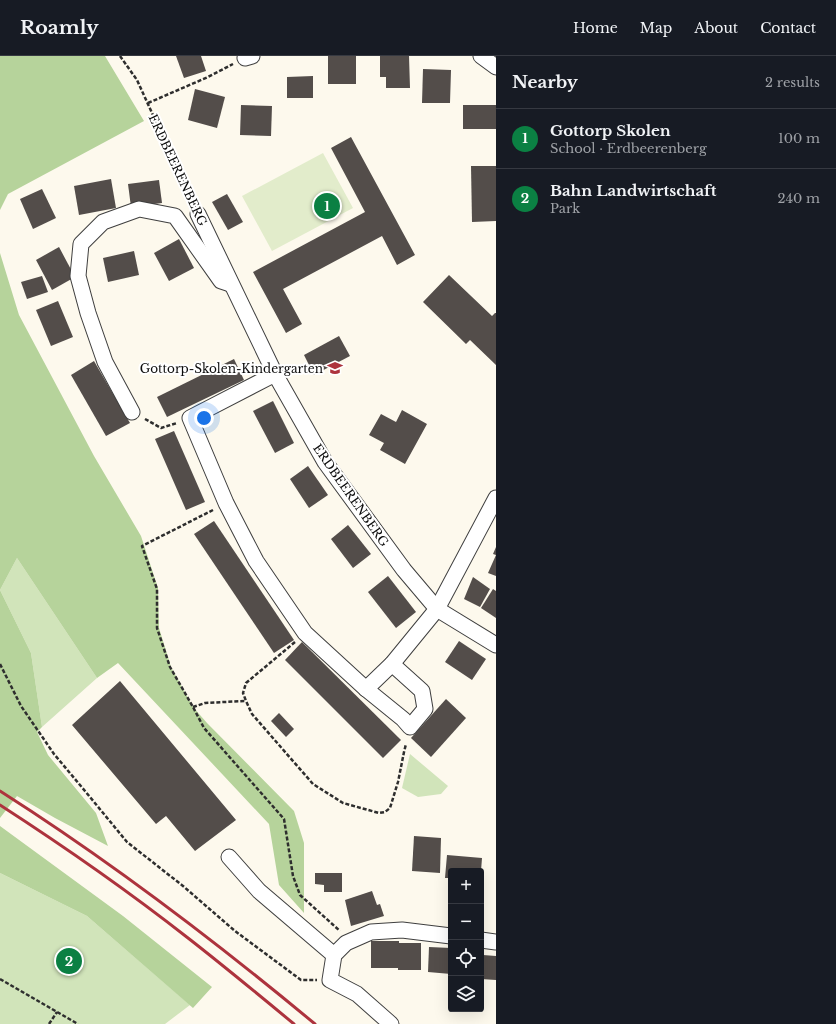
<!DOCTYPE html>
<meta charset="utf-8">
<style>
body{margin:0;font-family:"Libre Baskerville",serif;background:#20242c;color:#f1f3f6}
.controls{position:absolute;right:12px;bottom:12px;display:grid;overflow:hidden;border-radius:4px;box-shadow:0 4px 16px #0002}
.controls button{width:36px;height:36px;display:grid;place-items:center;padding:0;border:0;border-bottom:1px solid #363941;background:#171b24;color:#f1f3f6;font:20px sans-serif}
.you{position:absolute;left:204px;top:362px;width:14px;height:14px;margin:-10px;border:3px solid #fff;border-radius:50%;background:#1a73e8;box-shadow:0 0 0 6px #1a73e833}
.badge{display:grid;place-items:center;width:26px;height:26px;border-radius:50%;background:#0b8043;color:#fff;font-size:13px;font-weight:700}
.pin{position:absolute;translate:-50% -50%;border:2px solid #fff;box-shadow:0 1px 4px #0006}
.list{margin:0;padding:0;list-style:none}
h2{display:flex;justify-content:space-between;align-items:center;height:52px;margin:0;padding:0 16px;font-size:17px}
h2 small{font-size:13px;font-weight:400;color:#9ea1a6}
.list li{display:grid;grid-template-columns:26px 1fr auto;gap:12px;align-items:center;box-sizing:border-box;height:60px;padding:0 16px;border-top:1px solid #363941}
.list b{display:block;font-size:15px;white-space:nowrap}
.list p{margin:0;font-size:13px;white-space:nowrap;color:#9ea1a6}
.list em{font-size:13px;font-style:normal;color:#9ea1a6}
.icon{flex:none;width:22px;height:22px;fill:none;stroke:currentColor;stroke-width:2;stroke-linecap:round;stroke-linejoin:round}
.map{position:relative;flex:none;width:496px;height:968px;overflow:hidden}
header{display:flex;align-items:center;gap:24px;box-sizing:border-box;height:56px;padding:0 20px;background:#171b24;border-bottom:1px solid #363941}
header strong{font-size:19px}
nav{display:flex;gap:22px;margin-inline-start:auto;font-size:14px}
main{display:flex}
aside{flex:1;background:#171b24}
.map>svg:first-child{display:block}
</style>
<header>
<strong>Roamly</strong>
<nav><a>Home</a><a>Map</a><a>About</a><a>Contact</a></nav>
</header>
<main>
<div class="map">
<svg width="496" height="968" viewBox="0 0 496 968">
<rect width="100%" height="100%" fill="#fdf9ed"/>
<g fill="#d1e4ba">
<path d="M17,502L97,622L42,671L31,597L0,534Z"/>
<path d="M410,698L448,730L441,738L418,741L402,732Z"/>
<path d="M0,817L87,860L190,949L165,968H0Z"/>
</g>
<g fill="#b6d39b">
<path d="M0,0H105L144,65L8,138L0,154Z"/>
<path d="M0,197L19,259L94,400L141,480L158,532L159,572L171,611L193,651L207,667L294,755L304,787V857L279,829L269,768L118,607L97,622L17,502L0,534L31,597L42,671L37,676L48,699L96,757L108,790L55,762L17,740L0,762Z"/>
<path d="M0,770L123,860L212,931L193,952L87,860L0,817Z"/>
</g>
<path fill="#e2eccb" d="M323,97L353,152L272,195L242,140Z"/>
<g fill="#534d4a">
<path d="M176,0H201L206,15L184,22Z"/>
<rect x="328" y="0" width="28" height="28"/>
<path d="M380,0H409L410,32H386V21H380Z"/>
<path d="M423,13L451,14L450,47H422Z"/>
<path d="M313,20V42H287V21Z"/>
<path d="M195,33L225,41L217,72L188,64Z"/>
<path d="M241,49L272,50L271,80L240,79Z"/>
<rect x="463" y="49" width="33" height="24"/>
<path d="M351,81L415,199L397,209L382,180L283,233L302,268L286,277L253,216L365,156L331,92Z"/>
<path d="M471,110H496V165L472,166Z"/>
<path d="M111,123L116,152L79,159L74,130Z"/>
<path d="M159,124L162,147L131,151L128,128Z"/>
<path d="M42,133L56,162L33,173L20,143Z"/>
<path d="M227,138L243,166L228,174L212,146Z"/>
<path d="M179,183L194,212L169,225L154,197Z"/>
<path d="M59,191L75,221L52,234L36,204Z"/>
<path d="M134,195L139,219L108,226L103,202Z"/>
<path d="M449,219L492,260L495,257H496V309L470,284L466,288L423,246Z"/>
<path d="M42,220L48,236L27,243L21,226Z"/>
<path d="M58,245L73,281L51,290L36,254Z"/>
<path d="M339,280L350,300L314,319L304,299Z"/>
<path d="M234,303L244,324L167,361L157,341Z"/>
<path d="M94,305L130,367L106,380L71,319Z"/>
<path d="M273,345L294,387L275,397L253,355Z"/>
<path d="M402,354L427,368L405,408L380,394L384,387L369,379L381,358L396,366Z"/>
<path d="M174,375L205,446L186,454L155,383Z"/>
<path d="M308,410L328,439L309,452L290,423Z"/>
<path d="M214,465L294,584L274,597L194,478Z"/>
<path d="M348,469L371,498L353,512L331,483Z"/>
<path d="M496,491V520L488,517L496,499L493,498Z"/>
<path d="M388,520L416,556L396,572L368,536Z"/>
<path d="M473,521L490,533L480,551L464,543Z"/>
<path d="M493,533L496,535V562L481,552Z"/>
<path d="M459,585L486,603L472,624L445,606Z"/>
<path d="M302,586L401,684L383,702L285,604Z"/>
<path d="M120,625L236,764L195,795L166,760L156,768L72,669Z"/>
<path d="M446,643L466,662L431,701L411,682Z"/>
<path d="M279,657L294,673L286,681L271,665Z"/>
<path d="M414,780L441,782L440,817L412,815Z"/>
<path d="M447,799L482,802L481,815H451V822H445Z"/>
<path d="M315,817H342V836H324V829L315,828Z"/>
<path d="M372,835L377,849L380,848L384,860L351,870L345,844Z"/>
<path d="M371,885H399V887H421V914H398V912H371Z"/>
<path d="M429,891L451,892V918L428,916Z"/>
<path d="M483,899L496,900V924L481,923V910H482Z"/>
</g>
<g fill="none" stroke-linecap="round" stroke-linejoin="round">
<g stroke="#3f3f3f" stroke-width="17">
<g id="minor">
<path d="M481,0L496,11"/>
<path d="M245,2L252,0"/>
<path d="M198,158L275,318L325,406L404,514L437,553L496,589"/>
<path d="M275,318L190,362L226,447L256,505L305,577L366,633L403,663L410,671L425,653L422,635L392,608"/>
<path d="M132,356L105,306L88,257L78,220L81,188L103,166L139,153L175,160L221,225L230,228"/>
<path d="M366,633L392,608L437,553L496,442"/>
<path d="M229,801L259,835L334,899"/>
<path d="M481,884L496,886"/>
<path d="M391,968L357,938L330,924L334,899L346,887L371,876L402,874L451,880"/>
</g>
</g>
<g stroke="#2e2e2e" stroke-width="2.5" stroke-dasharray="4 2" stroke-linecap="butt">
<path d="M120,0L137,24L192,145"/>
<path d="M148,47L208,21L233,8"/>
<path d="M145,363L161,372L177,367"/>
<path d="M213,454L142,490L157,533V572L170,611L193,651L204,672L284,763L293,820L300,839L340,875"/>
<path d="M295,586L246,627L243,637L246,645L252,658L313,728L343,747L379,757L385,756L390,752L398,726L404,696L406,688"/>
<path d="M0,608L21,650L54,698L85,735L127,786L183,830L235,875L301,924H317"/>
<path d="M193,651L205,647L224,646L246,645"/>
<path d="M0,923L78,968"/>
<path d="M49,968L57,956"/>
</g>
<use href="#minor" stroke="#fff" stroke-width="15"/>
<g stroke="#ad333d" stroke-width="3">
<path d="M0,735C110,805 214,884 315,968"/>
<path d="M0,749C65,791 128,835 188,882C224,910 259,939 294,968"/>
</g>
</g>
<defs>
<g id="school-bare" transform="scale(1.2)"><path d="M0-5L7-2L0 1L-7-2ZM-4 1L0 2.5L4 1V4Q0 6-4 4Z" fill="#ad333d" stroke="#fff" stroke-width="2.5" paint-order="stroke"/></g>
</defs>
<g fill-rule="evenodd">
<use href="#school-bare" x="335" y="312"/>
</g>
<g text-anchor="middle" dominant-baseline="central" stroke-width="4" stroke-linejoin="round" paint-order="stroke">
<g font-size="12" fill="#0c0c0c" stroke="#fff">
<text transform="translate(178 114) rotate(65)">ERDBEERENBERG</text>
<text transform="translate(351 439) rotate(55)">ERDBEERENBERG</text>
</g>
<g font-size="12" fill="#0c0c0c" stroke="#fff" text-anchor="end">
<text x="323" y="312">Gottorp-Skolen-Kindergarten</text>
</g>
</g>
</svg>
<div class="controls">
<button>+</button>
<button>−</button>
<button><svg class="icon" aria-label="locate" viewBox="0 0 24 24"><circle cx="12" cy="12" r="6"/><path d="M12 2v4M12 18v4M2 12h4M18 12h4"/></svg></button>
<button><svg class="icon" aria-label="layers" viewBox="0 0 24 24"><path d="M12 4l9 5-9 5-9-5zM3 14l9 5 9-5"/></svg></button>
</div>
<div class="you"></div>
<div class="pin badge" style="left:327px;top:150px">1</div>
<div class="pin badge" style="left:69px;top:905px">2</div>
</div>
<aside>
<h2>Nearby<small>2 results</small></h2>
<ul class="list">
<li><span class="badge">1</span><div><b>Gottorp Skolen</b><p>School · Erdbeerenberg</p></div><em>100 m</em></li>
<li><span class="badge">2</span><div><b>Bahn Landwirtschaft</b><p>Park</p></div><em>240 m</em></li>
</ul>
</aside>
</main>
